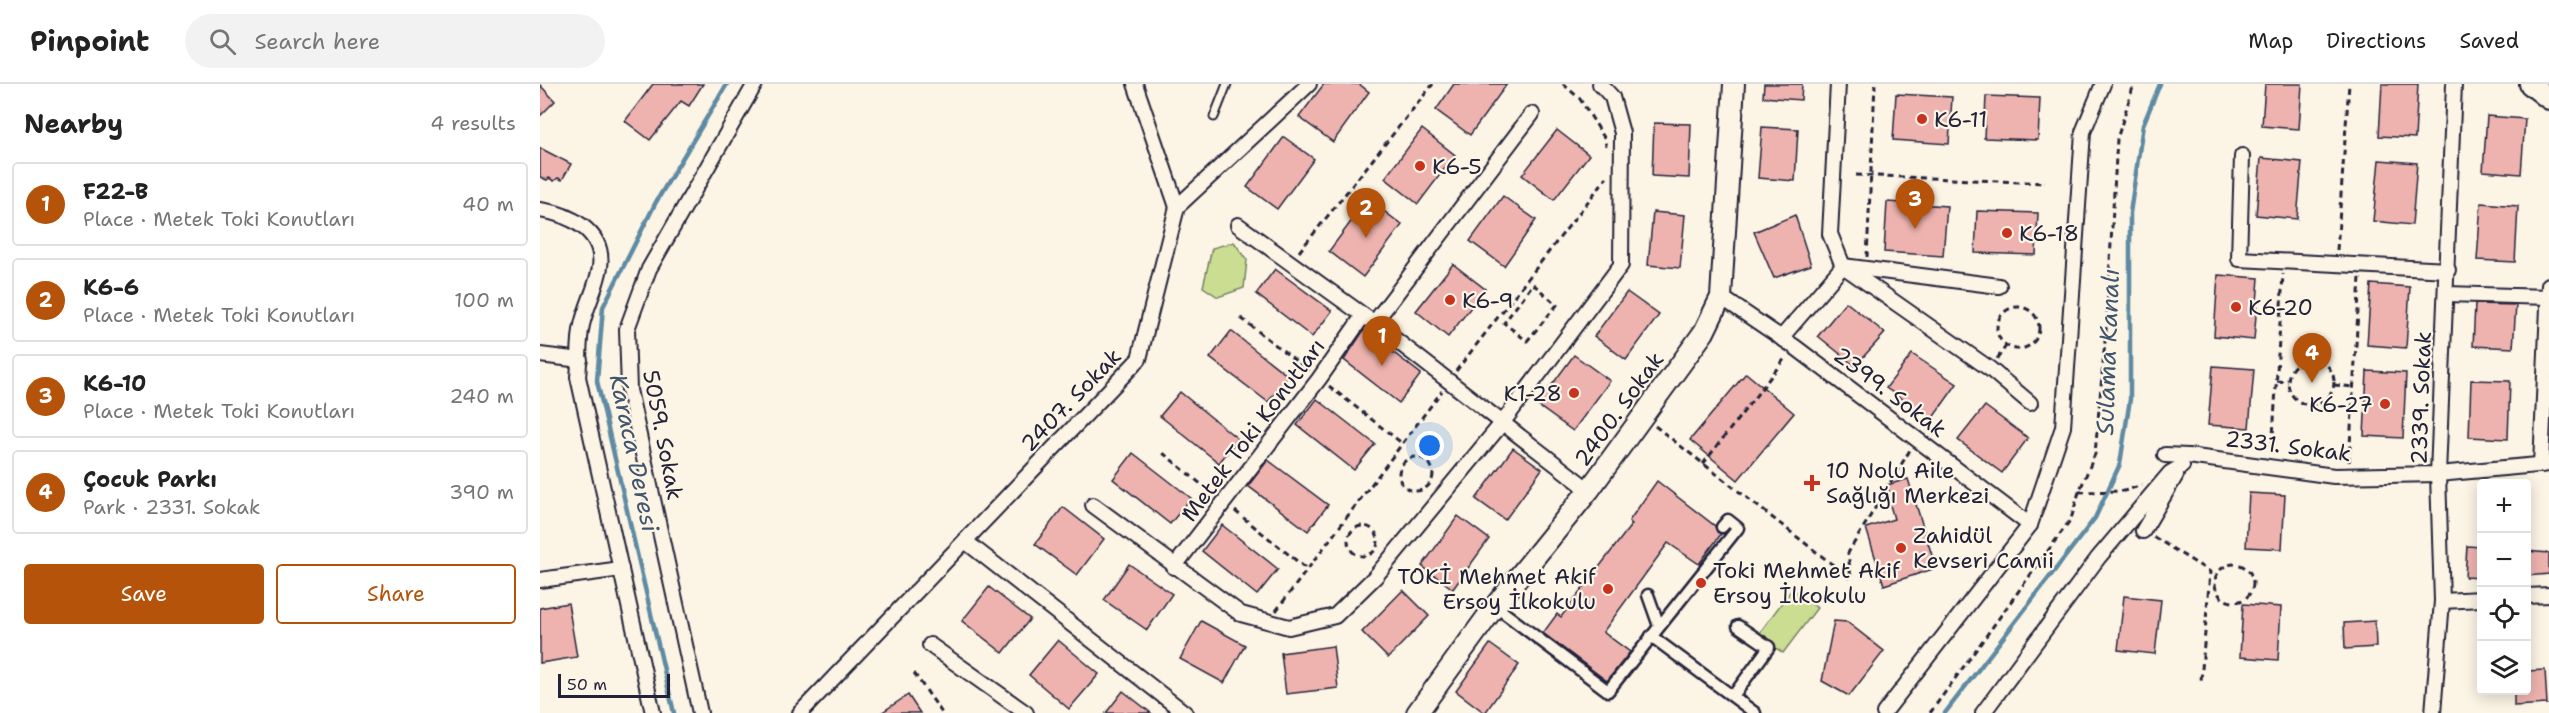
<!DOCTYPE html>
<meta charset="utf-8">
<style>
body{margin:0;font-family:"Shantell Sans",sans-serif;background:#f2f2f2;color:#222}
.controls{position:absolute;right:18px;bottom:18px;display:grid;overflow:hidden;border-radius:6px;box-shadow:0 3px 15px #0003}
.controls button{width:54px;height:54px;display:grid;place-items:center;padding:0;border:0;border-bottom:2px solid #e0e0e0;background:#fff;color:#222;font:30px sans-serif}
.scale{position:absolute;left:18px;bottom:15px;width:112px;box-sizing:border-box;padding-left:6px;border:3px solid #22223b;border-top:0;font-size:16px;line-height:21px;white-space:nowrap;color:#22223b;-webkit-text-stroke:4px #fcf5e5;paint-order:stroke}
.you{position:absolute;left:890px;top:362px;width:21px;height:21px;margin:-15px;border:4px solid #fff;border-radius:50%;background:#1a73e8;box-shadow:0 0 0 9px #1a73e833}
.badge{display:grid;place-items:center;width:39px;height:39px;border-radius:50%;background:#b45309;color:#fff;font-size:20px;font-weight:700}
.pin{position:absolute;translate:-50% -50px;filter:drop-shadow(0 2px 3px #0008)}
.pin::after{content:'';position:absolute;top:32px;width:21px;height:18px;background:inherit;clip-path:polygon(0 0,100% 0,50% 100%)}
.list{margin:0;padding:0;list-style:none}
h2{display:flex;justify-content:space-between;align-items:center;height:78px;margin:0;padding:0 24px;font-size:26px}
h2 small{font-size:20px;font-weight:400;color:#767676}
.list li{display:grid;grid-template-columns:39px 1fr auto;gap:18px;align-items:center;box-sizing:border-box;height:84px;margin:0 12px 12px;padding:0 12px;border:2px solid #e0e0e0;border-radius:6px}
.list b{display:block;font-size:22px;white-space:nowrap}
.list p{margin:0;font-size:20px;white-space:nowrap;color:#767676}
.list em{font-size:20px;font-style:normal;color:#767676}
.actions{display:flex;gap:12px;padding:18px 24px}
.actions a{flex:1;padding:14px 0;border:2px solid #b45309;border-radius:6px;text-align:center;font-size:21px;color:#b45309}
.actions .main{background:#b45309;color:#fff}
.icon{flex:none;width:33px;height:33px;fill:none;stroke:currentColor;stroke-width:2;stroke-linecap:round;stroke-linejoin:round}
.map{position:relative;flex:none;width:2009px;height:629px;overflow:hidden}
header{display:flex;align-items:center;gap:36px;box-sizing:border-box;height:84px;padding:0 30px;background:#fff;border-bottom:2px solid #e0e0e0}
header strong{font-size:28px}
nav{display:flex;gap:33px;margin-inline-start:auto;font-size:21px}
.search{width:420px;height:54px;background:#f2f2f2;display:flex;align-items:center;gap:15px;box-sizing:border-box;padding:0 21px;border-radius:33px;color:#767676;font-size:22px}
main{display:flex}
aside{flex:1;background:#fff}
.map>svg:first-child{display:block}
</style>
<header>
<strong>Pinpoint</strong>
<div class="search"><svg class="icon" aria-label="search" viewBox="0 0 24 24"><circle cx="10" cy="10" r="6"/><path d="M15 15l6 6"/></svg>Search here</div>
<nav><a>Map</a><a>Directions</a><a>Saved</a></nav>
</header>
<main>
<aside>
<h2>Nearby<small>4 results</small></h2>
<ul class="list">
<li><span class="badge">1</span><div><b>F22-B</b><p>Place · Metek Toki Konutları</p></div><em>40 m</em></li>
<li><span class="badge">2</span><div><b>K6-6</b><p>Place · Metek Toki Konutları</p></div><em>100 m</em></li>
<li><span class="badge">3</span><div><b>K6-10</b><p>Place · Metek Toki Konutları</p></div><em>240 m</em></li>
<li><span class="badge">4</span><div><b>Çocuk Parkı</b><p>Park · 2331. Sokak</p></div><em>390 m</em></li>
</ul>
<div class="actions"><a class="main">Save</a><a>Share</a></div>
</aside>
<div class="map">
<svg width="2009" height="629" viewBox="0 0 2009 629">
<rect width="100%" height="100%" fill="#fcf5e5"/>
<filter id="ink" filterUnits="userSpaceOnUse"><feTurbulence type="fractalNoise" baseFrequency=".0167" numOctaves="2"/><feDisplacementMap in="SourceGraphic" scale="12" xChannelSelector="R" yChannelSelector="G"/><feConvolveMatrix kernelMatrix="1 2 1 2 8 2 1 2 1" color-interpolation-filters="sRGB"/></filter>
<g filter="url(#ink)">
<g fill="#cbdd91" stroke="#768066" stroke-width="1.5">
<path d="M694,158L707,176L704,204L678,213L663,203L672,164Z"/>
<path d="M1252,505L1277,524L1243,569L1218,551Z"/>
</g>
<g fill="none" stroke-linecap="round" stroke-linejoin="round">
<g stroke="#5f8aa3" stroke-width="4.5">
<path d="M134,629L57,297L63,223L116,118L187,0"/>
<path d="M1405,629L1555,434L1580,380L1590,315V129L1603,41L1620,0"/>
</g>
</g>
<g fill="#eeb3af" stroke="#22223b" stroke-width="1.5">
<path d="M113,0H163L149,22L141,17L110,56L85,37Z"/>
<path d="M784,0H819L829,8L793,58L759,33Z"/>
<path d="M914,0H967L930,51L896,26Z"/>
<path d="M1224,0H1262L1261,16L1223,13Z"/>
<path d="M1725,0H1762L1759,45L1722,42Z"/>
<path d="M1842,0H1878L1875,54L1839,52Z"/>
<path d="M0,1L15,17L0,32Z"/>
<path d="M1356,10L1412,13L1409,60L1353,56Z"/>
<path d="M1446,12L1500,14L1498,56L1444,54Z"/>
<path d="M1947,32L1985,35L1981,90L1943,87Z"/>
<path d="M1114,39L1151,40L1149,94L1112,92Z"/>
<path d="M1222,43L1258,45L1255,97L1218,94Z"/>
<path d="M882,45L915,71L878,120L845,94Z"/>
<path d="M1017,46L1049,71L1014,116L982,91Z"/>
<path d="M744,53L774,75L737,125L707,103Z"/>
<path d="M0,64L31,80L22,96L18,94L14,97L9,94L7,96L0,93Z"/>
<path d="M1721,74L1762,78L1757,135L1716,131Z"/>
<path d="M1839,76L1877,79L1872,141L1833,137Z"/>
<path d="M963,112L996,136L964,182L930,157Z"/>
<path d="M828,115L862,141L823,193L789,167Z"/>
<path d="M1347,118L1407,122L1403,172L1344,168Z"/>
<path d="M1941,119L1978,122L1975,178L1937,176Z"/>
<path d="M1437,127L1498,129L1496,171L1435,169Z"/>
<path d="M1113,128L1145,131L1140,184L1108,181Z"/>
<path d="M1255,131L1271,181L1234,194L1214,148Z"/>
<path d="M913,180L945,205L908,253L876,227Z"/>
<path d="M735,185L792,227L772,253L716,210Z"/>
<path d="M1678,191L1719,194L1714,256L1674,252Z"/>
<path d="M1831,200L1870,203L1866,264L1827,261Z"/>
<path d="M1087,208L1119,231L1086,276L1054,252Z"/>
<path d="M1306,218L1345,249L1315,282L1278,252Z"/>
<path d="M1935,220L1976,221L1973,264L1933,262Z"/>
<path d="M824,246L881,290L859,319L804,276Z"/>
<path d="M691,247L748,292L728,318L670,274Z"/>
<path d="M1372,270L1417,300L1392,335L1346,304Z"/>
<path d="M1034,271L1070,297L1033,347L997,321Z"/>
<path d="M1673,282L1714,285L1709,344L1668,341Z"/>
<path d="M1827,287L1866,289L1863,354L1824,352Z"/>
<path d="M1206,289L1254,329L1198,396L1150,356Z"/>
<path d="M1931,296L1970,297L1968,355L1929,353Z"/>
<path d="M640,308L698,355L679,379L620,332Z"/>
<path d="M777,315L835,360L814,386L757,341Z"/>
<path d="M1445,322L1488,354L1462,389L1418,356Z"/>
<path d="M973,364L1002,385L965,436L936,415Z"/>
<path d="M593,369L651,414L630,440L573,395Z"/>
<path d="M728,376L788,421L768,447L708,402Z"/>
<path d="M1368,395L1396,484L1344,501L1326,444L1354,435L1346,407H1349L1347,401Z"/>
<path d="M1117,397L1175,442L1177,448L1181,450L1159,480L1128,459L1063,548L1090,568L1067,597L1003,549L1017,530L1021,533L1092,440L1089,437Z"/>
<path d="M1709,409L1745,411L1742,465L1706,463Z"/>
<path d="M523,423L564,455L537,491L495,460Z"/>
<path d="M918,432L949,455L913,505L882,482Z"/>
<path d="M682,441L738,485L717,511L662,467Z"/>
<path d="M1927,462L1941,463V494L1925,493Z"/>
<path d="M1986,467L2009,469V490L1986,492Z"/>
<path d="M589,480L632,510L607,546L564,516Z"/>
<path d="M449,503L490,535L463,569L422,537Z"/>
<path d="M863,506L889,532L848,574L822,548Z"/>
<path d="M1584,512L1621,516L1615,570L1578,566Z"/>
<path d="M28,519L37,573L0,579V524Z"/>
<path d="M1703,520L1741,523L1738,576L1700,573Z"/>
<path d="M661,537L705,561L684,599L640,575Z"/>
<path d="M1294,537L1307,538L1344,567L1309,612L1282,597Z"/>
<path d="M1835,537L1836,563L1805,565L1804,539Z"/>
<path d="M518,556L559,590L529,625L489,591Z"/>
<path d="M950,560L979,581L945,629L916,607Z"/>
<path d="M793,562L798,604L746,610L741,569Z"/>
<path d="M2005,586L2007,620L1974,622V606H1986V587Z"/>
<path d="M583,607L611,629H566Z"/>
<path d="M368,611L380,629H341Z"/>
</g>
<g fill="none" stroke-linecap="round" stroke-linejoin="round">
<g stroke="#22223b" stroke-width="11">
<path id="service" d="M674,33L687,0"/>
</g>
<g stroke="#22223b" stroke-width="15">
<g id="pedestrian">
<path d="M1108,511L1119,542"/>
<path d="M955,522L1068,607L1198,444L1188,436L1182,443"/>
<path d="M1111,552L1215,629"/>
<path d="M1193,612L1229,563L1198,542"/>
</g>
</g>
<g stroke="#22223b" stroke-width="18">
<g id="minor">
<path d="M595,0L637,123"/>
<path d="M1298,0L1290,150L1303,182L1450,285L1490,319"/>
<path d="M1702,72L1699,175L1908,186"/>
<path d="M0,126C29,130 65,147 60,183C57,203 46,222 42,241C38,258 40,276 38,293L113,629"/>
<path d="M698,141L834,239L1049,406"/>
<path d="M1906,210L2009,213"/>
<path d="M1181,213L1255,263L1490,441"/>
<path d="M834,239L992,30"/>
<path d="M1241,254L1303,182L1459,202"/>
<path d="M0,271L40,276"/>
<path d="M1625,371L1648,372L1794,392L1898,390L2009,380"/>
<path d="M2001,381L2009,201"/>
<path d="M553,421L701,530L749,543L795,532L835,493L963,338L1081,181L1082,49L1072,13L1060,0"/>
<path d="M1603,447L1636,391"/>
<path d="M425,457L645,629"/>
<path d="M634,483L779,295L823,232"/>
<path d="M0,496L81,485"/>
<path d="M1986,512L2009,511"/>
<path d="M1902,517L1942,515"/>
<path d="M390,561L486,629"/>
<path d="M160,629L89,306L87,245L109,185L215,0"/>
<path d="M260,629L599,275L637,123L769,0"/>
<path d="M1344,629L1490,441L1523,343L1543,48L1563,0"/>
<path d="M1443,629L1558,474L1630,389L1642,382"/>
<path d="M1893,629L1902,517L1898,390L1914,0"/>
</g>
</g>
<g stroke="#22223b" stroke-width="24">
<g id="secondary">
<path d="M1990,0L2009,15"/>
<path d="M877,629L955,522L1049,406L1164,248L1181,213L1194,0"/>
</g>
</g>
<g stroke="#22223b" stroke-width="3" stroke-dasharray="6 4.5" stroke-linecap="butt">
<path d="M1023,0L1040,15L1065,55L1066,62"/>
<path d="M1316,91L1505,99"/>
<path d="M1797,166L1809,0"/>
<path d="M759,168L893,0"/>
<path d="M1327,173L1335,0"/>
<path d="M993,200L1017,221L987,257L964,239Z"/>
<circle cx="1478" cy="244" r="21"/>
<path d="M701,234L769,287"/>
<circle cx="1771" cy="298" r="23"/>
<path d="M1457,275L1466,262"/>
<path d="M916,287L1067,93"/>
<path d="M1737,297L1748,298"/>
<path d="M1794,301L1813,303"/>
<path d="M789,302L863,360"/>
<path d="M1115,342L1311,495L1308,469L1370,366"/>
<path d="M623,369L673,410"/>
<path d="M1732,369L1743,190"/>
<circle cx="876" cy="390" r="17"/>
<path d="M1809,378L1820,193"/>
<path d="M1163,380L1246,273"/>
<path d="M1539,408L1584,407L1602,401"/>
<path d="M695,427L768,486"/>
<circle cx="823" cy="457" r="15"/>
<path d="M1614,453L1670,488L1661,597"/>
<circle cx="1694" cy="499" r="19"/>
<path d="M736,527L902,307"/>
<path d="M374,589L402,629"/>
<path d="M1390,629L1531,435L1539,408L1555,370L1566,246L1577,55L1594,0"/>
</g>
<use href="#service" stroke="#fcf5e5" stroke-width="7"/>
<use href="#pedestrian" stroke="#fcf5e5" stroke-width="10"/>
<use href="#minor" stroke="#fcf5e5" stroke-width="14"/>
<use href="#secondary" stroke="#fcf5e5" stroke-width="20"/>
</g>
</g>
<g fill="#c8321e" stroke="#fcf5e5" stroke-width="2">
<circle cx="1382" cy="35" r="6"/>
<circle cx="880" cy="82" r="6"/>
<circle cx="1467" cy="149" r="6"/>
<circle cx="910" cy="216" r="6"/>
<circle cx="1696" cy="223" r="6"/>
<circle cx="1034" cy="309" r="6"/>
<circle cx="1845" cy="320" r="6"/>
<path d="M1269 390h6v6h6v6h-6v6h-6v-6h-6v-6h6z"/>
<circle cx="1361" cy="464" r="6"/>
<circle cx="1161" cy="499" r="6"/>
<circle cx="1068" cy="505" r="6"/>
</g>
<g text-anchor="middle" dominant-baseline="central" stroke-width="4.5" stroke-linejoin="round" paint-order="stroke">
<g font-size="22" fill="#22223b" stroke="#fcf5e5" text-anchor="start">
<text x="1394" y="35">K6-11</text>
<text x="892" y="82">K6-5</text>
<text x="1479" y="149">K6-18</text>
<text x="922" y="216">K6-9</text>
<text x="1708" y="223">K6-20</text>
<text x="1022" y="309" text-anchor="end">K1-28</text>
<text x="1833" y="320" text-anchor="end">K6-27</text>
<text x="1286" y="386">10 Nolu Aile<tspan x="1286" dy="25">Sağlığı Merkezi</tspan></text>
<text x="1373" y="451">Zahidül<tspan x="1373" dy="25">Kevseri Camii</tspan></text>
<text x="1173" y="486">Toki Mehmet Akif<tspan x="1173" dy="25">Ersoy İlkokulu</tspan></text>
<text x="1056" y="492" text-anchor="end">TOKİ Mehmet Akif<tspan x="1056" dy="25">Ersoy İlkokulu</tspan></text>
</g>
<g font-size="22" fill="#22223b" stroke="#fcf5e5">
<text transform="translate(1350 308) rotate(37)">2399. Sokak</text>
<text transform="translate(1881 314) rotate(-88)">2339. Sokak</text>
<text transform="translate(531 316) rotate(-46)">2407. Sokak</text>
<text transform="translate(1079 325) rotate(-54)">2400. Sokak</text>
<text transform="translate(713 346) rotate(-53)">Metek Toki Konutları</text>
<text transform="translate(123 351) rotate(79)">5059. Sokak</text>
<text transform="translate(1748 362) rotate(7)">2331. Sokak</text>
</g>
<g font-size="24" font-style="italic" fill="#40566f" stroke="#fcf5e5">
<text transform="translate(1568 268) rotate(-88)">Sulama Kanalı</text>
<text transform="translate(94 369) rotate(78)">Karaca Deresi</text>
</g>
</g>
</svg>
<div class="controls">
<button>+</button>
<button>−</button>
<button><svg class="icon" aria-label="locate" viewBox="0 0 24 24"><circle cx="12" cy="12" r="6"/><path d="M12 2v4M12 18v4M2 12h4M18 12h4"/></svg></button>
<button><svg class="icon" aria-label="layers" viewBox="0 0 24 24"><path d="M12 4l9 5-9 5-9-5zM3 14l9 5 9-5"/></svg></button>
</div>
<div class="scale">50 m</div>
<div class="you"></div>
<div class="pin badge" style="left:842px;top:282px">1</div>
<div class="pin badge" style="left:826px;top:154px">2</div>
<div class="pin badge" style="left:1375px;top:145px">3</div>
<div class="pin badge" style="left:1772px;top:299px">4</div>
</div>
</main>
